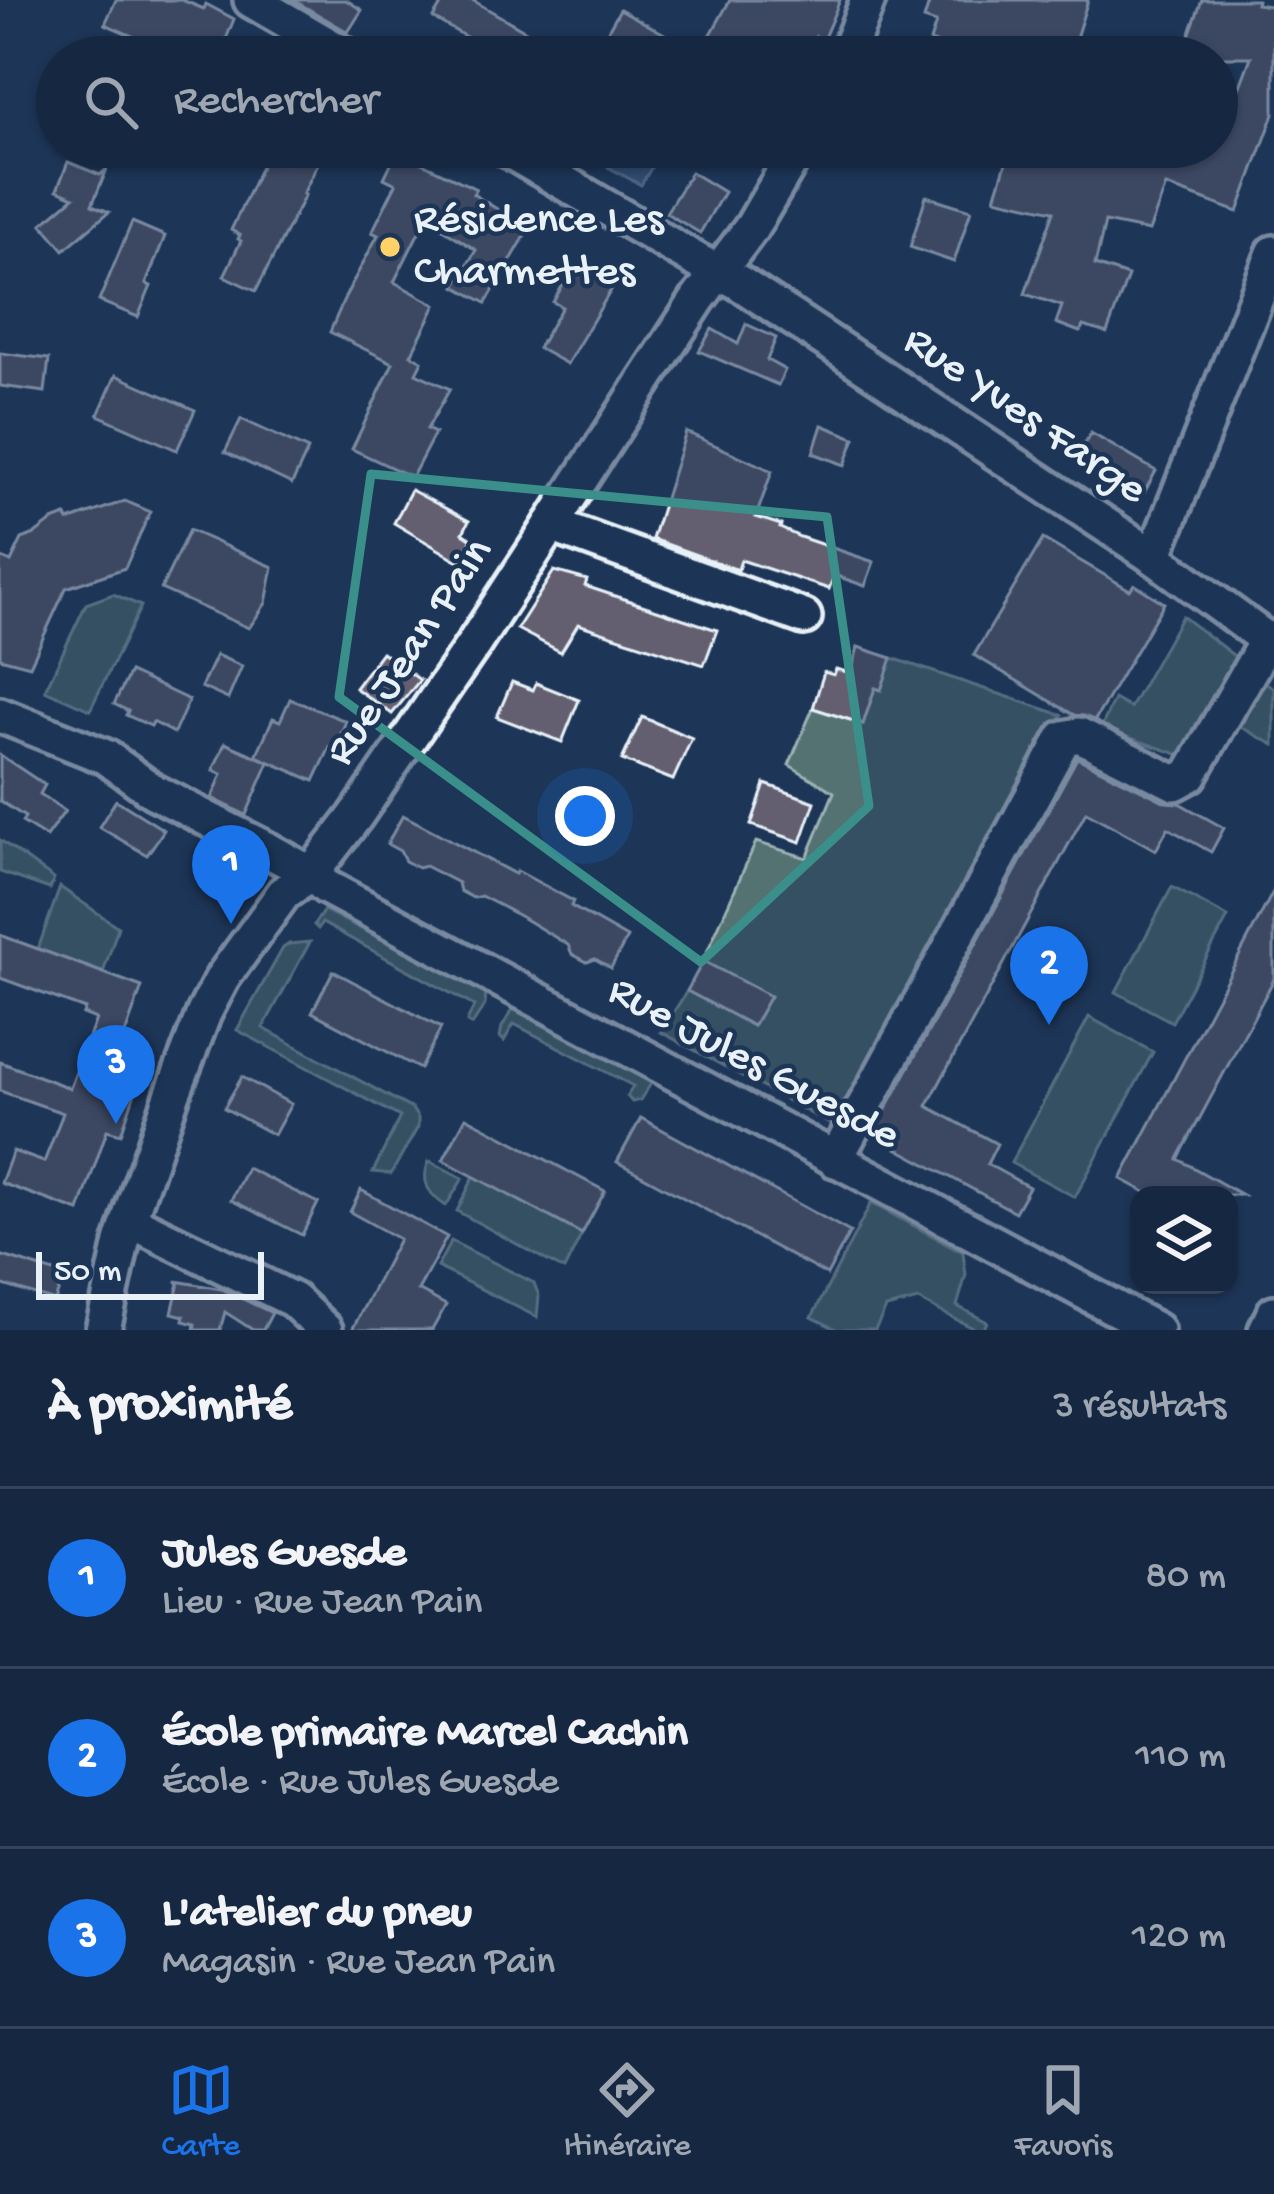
<!DOCTYPE html>
<html lang="fr">
<meta charset="utf-8">
<style>
body{margin:0;font-family:"Gochi Hand",sans-serif;background:#23344c;color:#f1f3f6}
.controls{position:absolute;right:36px;bottom:36px;display:grid;overflow:hidden;border-radius:24px;box-shadow:0 3px 9px #0004}
.controls button{width:108px;height:108px;display:grid;place-items:center;padding:0;border:0;border-bottom:3px solid #35445a;background:#162841;color:#f1f3f6;font:60px sans-serif}
.scale{position:absolute;left:36px;bottom:30px;width:228px;box-sizing:border-box;padding-left:12px;border:6px solid #e8f1f8;border-top:0;font-size:33px;line-height:42px;white-space:nowrap;color:#e8f1f8;-webkit-text-stroke:9px #1d3557;paint-order:stroke}
.you{position:absolute;left:585px;top:816px;width:42px;height:42px;margin:-30px;border:9px solid #fff;border-radius:50%;background:#1a73e8;box-shadow:0 0 0 18px #1a73e833}
.badge{display:grid;place-items:center;width:78px;height:78px;border-radius:50%;background:#1a73e8;color:#fff;font-size:39px;font-weight:700}
.pin{position:absolute;translate:-50% -99px;filter:drop-shadow(0 3px 6px #0008)}
.pin::after{content:'';position:absolute;top:63px;width:42px;height:36px;background:inherit;clip-path:polygon(0 0,100% 0,50% 100%)}
.list{margin:0;padding:0;list-style:none}
h2{display:flex;justify-content:space-between;align-items:center;height:156px;margin:0;padding:0 48px;font-size:51px}
h2 small{font-size:39px;font-weight:400;color:#9ea6b1}
.list li{display:grid;grid-template-columns:78px 1fr auto;gap:36px;align-items:center;box-sizing:border-box;height:180px;padding:0 48px;border-top:3px solid #35445a}
.list b{display:block;font-size:45px;white-space:nowrap}
.list p{margin:0;font-size:39px;white-space:nowrap;color:#9ea6b1}
.list em{font-size:39px;font-style:normal;color:#9ea6b1}
.icon{flex:none;width:66px;height:66px;fill:none;stroke:currentColor;stroke-width:2;stroke-linecap:round;stroke-linejoin:round}
.map{position:relative;flex:none;width:1274px;height:1330px;overflow:hidden}
.search{position:absolute;background:#162841;box-shadow:0 3px 9px #0004;left:36px;right:36px;top:36px;height:132px;display:flex;align-items:center;gap:30px;box-sizing:border-box;padding:0 42px;border-radius:66px;color:#9ea6b1;font-size:45px}
.sheet{height:696px;background:#162841}
nav{display:flex;justify-content:space-around;align-items:center;box-sizing:border-box;height:168px;border-top:3px solid #35445a;background:#162841;font-size:33px;color:#9ea6b1}
nav a{display:grid;justify-items:center;gap:6px}
nav .on{color:#1a73e8}
.map>svg:first-child{display:block}
</style>
<div class="map">
<svg width="1274" height="1330" viewBox="0 0 1274 1330">
<rect width="100%" height="100%" fill="#1d3557"/>
<filter id="ink" filterUnits="userSpaceOnUse"><feTurbulence type="fractalNoise" baseFrequency=".00833" numOctaves="2"/><feDisplacementMap in="SourceGraphic" scale="24" xChannelSelector="R" yChannelSelector="G"/><feConvolveMatrix kernelMatrix="1 2 1 2 8 2 1 2 1" color-interpolation-filters="sRGB"/></filter>
<g filter="url(#ink)">
<g fill="#527271" stroke="#9db2b4" stroke-width="3">
<path d="M113,594L141,606L90,710L45,690L86,604Z"/>
<path d="M1182,616L1238,659L1186,757L1101,728L1114,699L1130,708Z"/>
<path d="M892,658L1062,715L839,1129L661,1032L687,991L753,1026L769,996L703,961L756,842L807,858L834,792L789,765L813,708L863,724L875,688Z"/>
<path d="M1259,678L1274,688V745L1235,724Z"/>
<path d="M0,840L54,879L50,889L0,872Z"/>
<path d="M60,887L118,927L103,973L38,949Z"/>
<path d="M1172,887L1228,917L1172,1022L1116,992Z"/>
<path d="M324,910L486,993L485,1005L472,1025L467,1022L474,1006L322,923L318,929L314,925Z"/>
<path d="M310,942L263,1028L412,1109L418,1118V1127L391,1174L373,1172L400,1117L237,1030L283,948L289,944Z"/>
<path d="M513,1009L652,1082L640,1100L632,1102L627,1096L633,1086L514,1024L504,1041L500,1037L502,1027Z"/>
<path d="M1089,1017L1153,1052L1075,1197L1011,1163Z"/>
<path d="M429,1161L463,1178L446,1206C429,1195 420,1182 429,1161Z"/>
<path d="M474,1176L582,1234L564,1270L457,1211Z"/>
<path d="M871,1203L963,1252L966,1275L957,1306L987,1322L983,1330H977L918,1300L886,1308L875,1330H838L812,1317Z"/>
<path d="M451,1241L534,1283L539,1296L537,1317L437,1267Z"/>
</g>
<path fill="#47668c" stroke="#879eb7" stroke-width="3" d="M613,147H619L653,165L641,185L608,167L606,156Z"/>
<g fill="#635f6f" stroke="#e8f1f8" stroke-width="3">
<path d="M116,0H182L204,9L206,4L234,19L219,57H172L135,42L137,38L105,24Z"/>
<path d="M293,0H346L362,10L348,32Z"/>
<path d="M444,0H472L571,57H501L433,18Z"/>
<path d="M730,0H840L823,40L816,36L805,57H610L597,50L620,9L700,54Z"/>
<path d="M930,0H1088L1070,57H976L930,41L936,23L924,19Z"/>
<path d="M1202,0H1257L1256,4L1270,6L1274,2V114L1238,212L1166,186L1149,231L1105,222L1095,265L1128,276L1107,333L1083,326L1080,332L1056,323L1062,306L1025,294L1054,211L995,198L1011,147H1217L1251,57H1181Z"/>
<path d="M290,147H326L303,194L305,195L256,291L224,276L241,241L238,239L240,235L231,230L267,154L282,163Z"/>
<path d="M397,151L476,189L473,194L529,229L486,303L455,286L476,250L426,218L394,282L436,305L411,355L422,361L416,373L450,389L427,429L435,433L412,477L352,449L393,363L330,332L346,295L378,235L372,232L396,184L384,178Z"/>
<path d="M68,162L100,175L107,169L92,205L109,212L64,250L42,224L74,197L57,190Z"/>
<path d="M691,172L724,192L700,233L666,213Z"/>
<path d="M926,196L971,210L954,262L910,247Z"/>
<path d="M132,222L165,236L146,284L151,286L138,317L99,301Z"/>
<path d="M584,267L614,285L567,364L538,348L562,307L553,302L571,271L579,275Z"/>
<path d="M746,324L776,338L767,360L785,370L778,385L699,351L712,329L738,344Z"/>
<path d="M0,353L49,359L45,392L0,386Z"/>
<path d="M116,375L195,410L177,450L98,415Z"/>
<path d="M241,419L308,450L292,484L225,452Z"/>
<path d="M822,425L855,438L845,465L813,453Z"/>
<path d="M686,432L772,471L756,517L781,525L780,528L800,537L874,562L865,586L834,575L829,589L741,560L738,570L652,539Z"/>
<path d="M1091,433L1156,471L1144,493L1078,455Z"/>
<path d="M411,490L469,521L463,533L472,539L460,562L394,523Z"/>
<path d="M125,501L150,512L125,568L66,588L30,666L0,658V557L11,562L22,539L35,534L52,521L66,516L68,521Z"/>
<path d="M189,530L273,567L266,603L249,628L161,589Z"/>
<path d="M1043,539L1130,590L1134,584L1164,603L1095,720L1074,715L974,655Z"/>
<path d="M554,571L587,580L585,586L717,630L704,665L578,624L561,652L517,629Z"/>
<path d="M858,647L892,658L881,690L875,688L863,724L813,708L824,672L834,675L836,669L851,673Z"/>
<path d="M382,652L420,680L392,714L355,688Z"/>
<path d="M216,655L242,666L228,699L201,687Z"/>
<path d="M130,672L189,700L174,733L153,722L151,726L126,715L128,711L114,704Z"/>
<path d="M512,682L533,690L536,683L579,700L562,742L497,717Z"/>
<path d="M290,699L346,721L336,745L332,743L314,781L256,756L273,718L280,721Z"/>
<path d="M642,717L692,738L673,780L622,760Z"/>
<path d="M225,743L269,762L246,815L212,798L222,774L213,770Z"/>
<path d="M0,755L45,785L40,794L65,811L46,837L22,822L25,817L0,801Z"/>
<path d="M1077,758L1166,802L1179,803L1224,828L1211,852L1168,828L1156,850L1086,812L927,1106L997,1144L987,1164L1029,1187L1015,1212L872,1135Z"/>
<path d="M765,784L815,802L801,842L751,825Z"/>
<path d="M116,800L164,830L147,855L99,827Z"/>
<path d="M403,815L515,874L517,871L573,901L571,906L627,938L611,968L595,959L587,962L572,954L568,945L518,915L481,896L473,898L460,891L458,883L425,866L418,868L405,861L400,851L387,844Z"/>
<path d="M1274,890V979L1178,1159L1242,1195H1151L1121,1179Z"/>
<path d="M0,935L142,987L116,1059L143,1069L121,1134L107,1130L79,1211L1,1183L13,1151L44,1162L63,1113L0,1091V1062L70,1088L96,1019L83,1014L85,1009L0,978Z"/>
<path d="M703,961L770,996L753,1026L687,991Z"/>
<path d="M333,971L441,1028L420,1069L312,1012Z"/>
<path d="M242,1077L291,1104L274,1135L224,1108Z"/>
<path d="M466,1117L605,1191L582,1234L443,1160Z"/>
<path d="M641,1118L850,1232L827,1275L617,1162Z"/>
<path d="M247,1168L318,1203L302,1235L231,1200Z"/>
<path d="M361,1190L447,1237L418,1290L446,1305L432,1330H352L399,1239L350,1212Z"/>
<path d="M0,1255L64,1275L55,1301L0,1284Z"/>
<path d="M176,1281L222,1289L272,1313L263,1330H253L225,1312L220,1330H194L195,1324L183,1321L184,1316L172,1313L179,1283Z"/>
</g>
<g fill="none" stroke-linecap="round" stroke-linejoin="round">
<g stroke="#e8f1f8" stroke-width="42">
<g id="street">
<path d="M251,0L349,57"/>
<path d="M846,57L868,0"/>
<path d="M503,147L696,260L738,282L1154,557L1274,645"/>
<path d="M551,525L804,617"/>
<path d="M1154,557L1274,253"/>
<path d="M0,715L106,757L153,791L270,851L311,874L326,887L1156,1330"/>
<path d="M835,1160L1064,738L1079,735L1175,783L1190,775L1267,640"/>
<path d="M129,1220L293,1300L325,1330"/>
<path d="M103,1330L122,1242L133,1207L173,1093L204,1013L223,977L284,893L311,874L355,817L473,645L698,299L752,227L799,147"/>
<path d="M1266,1330L1274,1313"/>
</g>
</g>
<use href="#street" stroke="#1d3557" stroke-width="33"/>
</g>
</g>
<path d="M0 0H1274V1330H0ZM371,474L827,517L869,806L701,962L339,697Z" fill="#1d3557" fill-opacity=".55" fill-rule="evenodd"/>
<path fill="none" stroke="#3a8f8a" stroke-width="9" stroke-linejoin="round" d="M371,474L827,517L869,806L701,962L339,697Z"/>
<circle fill="#ffd166" stroke="#1d3557" stroke-width="4.5" cx="390" cy="247" r="12"/>
<g text-anchor="middle" dominant-baseline="central" stroke-width="9" stroke-linejoin="round" paint-order="stroke">
<g font-size="45" fill="#e8f1f8" stroke="#1d3557" text-anchor="start">
<text x="414" y="221">Résidence Les<tspan x="414" dy="52">Charmettes</tspan></text>
</g>
<g font-size="45" fill="#e8f1f8" stroke="#1d3557">
<text transform="translate(1024 417) rotate(34)">Rue Yves Farge</text>
<text transform="translate(411 653) rotate(-56)">Rue Jean Pain</text>
<text transform="translate(753 1065) rotate(28)">Rue Jules Guesde</text>
</g>
</g>
</svg>
<div class="controls">
<button><svg class="icon" aria-label="layers" viewBox="0 0 24 24"><path d="M12 4l9 5-9 5-9-5zM3 14l9 5 9-5"/></svg></button>
</div>
<div class="scale">50 m</div>
<div class="you"></div>
<div class="pin badge" style="left:231px;top:924px">1</div>
<div class="pin badge" style="left:1049px;top:1025px">2</div>
<div class="pin badge" style="left:116px;top:1124px">3</div>
<div class="search"><svg class="icon" aria-label="search" viewBox="0 0 24 24"><circle cx="10" cy="10" r="6"/><path d="M15 15l6 6"/></svg>Rechercher</div>
</div>
<section class="sheet">
<h2>À proximité<small>3 résultats</small></h2>
<ul class="list">
<li><span class="badge">1</span><div><b>Jules Guesde</b><p>Lieu · Rue Jean Pain</p></div><em>80 m</em></li>
<li><span class="badge">2</span><div><b>École primaire Marcel Cachin</b><p>École · Rue Jules Guesde</p></div><em>110 m</em></li>
<li><span class="badge">3</span><div><b>L'atelier du pneu</b><p>Magasin · Rue Jean Pain</p></div><em>120 m</em></li>
</ul>
</section>
<nav>
<a class="on"><svg class="icon" aria-label="map" viewBox="0 0 24 24"><path d="M3 6l6-2 6 2 6-2v14l-6 2-6-2-6 2zM9 4v14M15 6v14"/></svg>Carte</a>
<a><svg class="icon" aria-label="directions" viewBox="0 0 24 24"><path d="M12 3l9 9-9 9-9-9zM9 14v-3h6M13 9l2 2-2 2"/></svg>Itinéraire</a>
<a><svg class="icon" aria-label="saved" viewBox="0 0 24 24"><path d="M7 4h10v16l-5-4-5 4z"/></svg>Favoris</a>
</nav>
